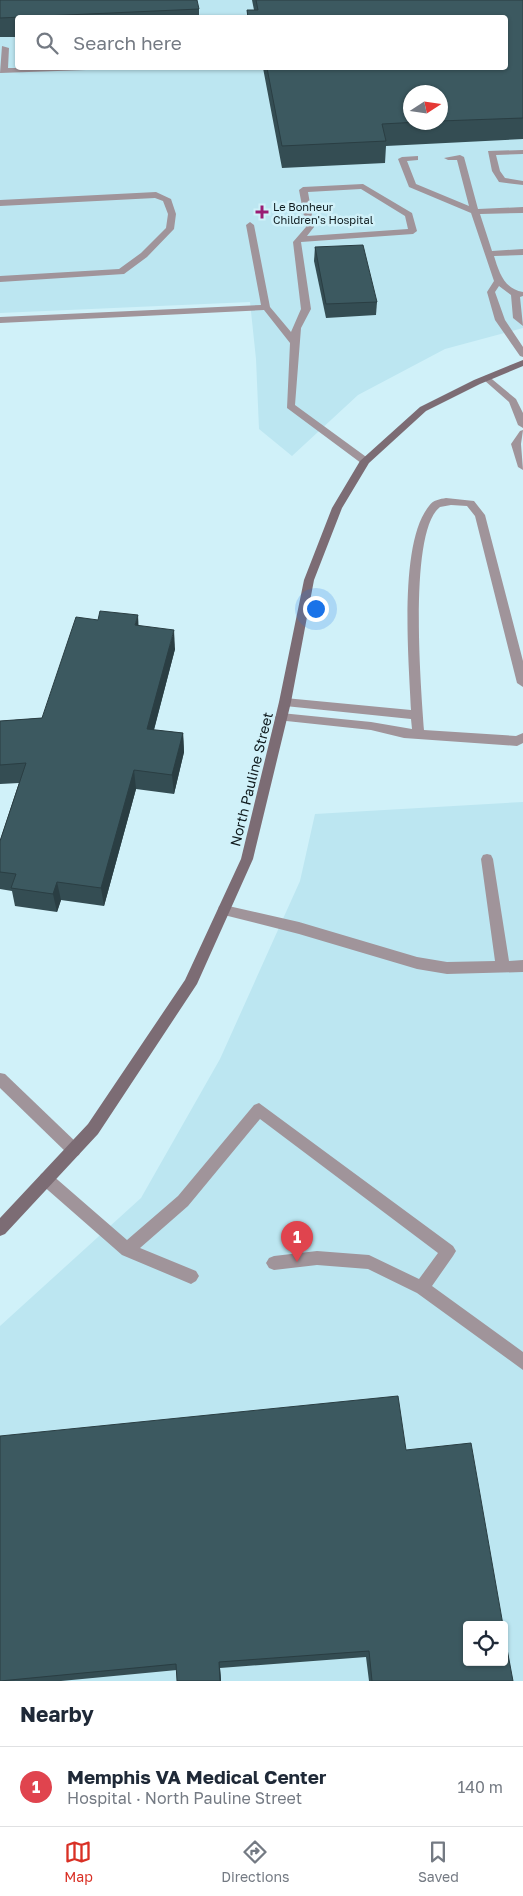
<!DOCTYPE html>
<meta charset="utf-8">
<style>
body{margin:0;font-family:"Golos Text",sans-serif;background:#f6f6f7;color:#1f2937}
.controls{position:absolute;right:15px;bottom:15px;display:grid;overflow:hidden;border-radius:5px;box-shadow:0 1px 4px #0004}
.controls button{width:45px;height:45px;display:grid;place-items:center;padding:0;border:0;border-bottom:1px solid #e0e1e3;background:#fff;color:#1f2937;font:25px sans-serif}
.compass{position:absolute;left:403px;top:85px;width:45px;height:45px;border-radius:50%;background:#fff;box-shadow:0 1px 4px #0004;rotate:78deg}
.you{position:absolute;left:315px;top:608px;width:18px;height:18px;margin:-12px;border:4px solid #fff;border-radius:50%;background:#1a73e8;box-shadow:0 0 0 8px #1a73e833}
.badge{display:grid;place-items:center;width:32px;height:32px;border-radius:50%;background:#d93025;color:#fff;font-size:16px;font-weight:700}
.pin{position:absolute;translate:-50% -41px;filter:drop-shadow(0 1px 2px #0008)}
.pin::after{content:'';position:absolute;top:26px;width:18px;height:15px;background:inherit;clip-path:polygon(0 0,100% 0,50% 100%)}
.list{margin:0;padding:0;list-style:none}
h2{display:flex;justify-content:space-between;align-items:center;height:65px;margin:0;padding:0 20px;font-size:21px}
h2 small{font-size:16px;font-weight:400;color:#747a83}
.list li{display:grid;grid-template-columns:32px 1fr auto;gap:15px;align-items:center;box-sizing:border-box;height:80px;padding:0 20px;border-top:1px solid #e0e1e3}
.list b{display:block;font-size:19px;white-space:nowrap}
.list p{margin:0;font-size:16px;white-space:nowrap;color:#747a83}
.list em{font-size:16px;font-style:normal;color:#747a83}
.icon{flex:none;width:28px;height:28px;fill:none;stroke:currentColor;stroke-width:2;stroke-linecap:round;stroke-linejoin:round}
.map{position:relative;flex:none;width:523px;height:1681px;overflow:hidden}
.search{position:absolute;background:#fff;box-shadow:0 1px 4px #0004;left:15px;right:15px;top:15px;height:55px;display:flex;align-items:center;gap:12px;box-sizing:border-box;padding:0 18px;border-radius:5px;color:#747a83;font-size:19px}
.sheet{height:145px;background:#fff}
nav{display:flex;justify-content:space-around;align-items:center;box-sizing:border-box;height:70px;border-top:1px solid #e0e1e3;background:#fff;font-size:14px;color:#747a83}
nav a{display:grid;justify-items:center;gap:2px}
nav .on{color:#d93025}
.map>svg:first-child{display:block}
</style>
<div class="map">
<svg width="523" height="1681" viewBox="0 0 523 1681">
<rect width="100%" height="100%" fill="#d0f1f9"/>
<g fill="#bce6f1" fill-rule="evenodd">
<path d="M0,0H519L523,8V328L445,349L358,395L292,456L259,429L256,359L250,302L0,313ZM18,18H506V68H18ZM410,92H440V122H410Z"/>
<path d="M523,802V1681H0V1326L141,1198L220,1059L300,881L315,814ZM467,1625H504V1662H467Z"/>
</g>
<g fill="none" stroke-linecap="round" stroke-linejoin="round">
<g fill="#a0949a" fill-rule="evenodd">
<path d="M2,46L9,48L8,68H90L86,70L0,73Z"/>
<path d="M523,150V154L496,155L500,171L505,178L523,181V185L499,182L492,171L488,151Z"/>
<path d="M460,155L464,157L478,209L523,207V213L480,214L492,251L523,249V255L494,256C499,272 504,289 523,292V296L520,297L523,326L513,318L511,295L499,286L495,292L505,320L523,347V357L520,356L495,320L487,292L494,281L471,213L409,187L398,159L402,157L418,156V160L407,161L416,184L469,206L457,160H448L444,158Z"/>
<path d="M363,184L412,213L417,231L413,234L301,242L311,309L301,328L295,405L369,459V463H361L287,408L290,343L264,310L0,323V317L261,305L246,225L250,222L254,225L270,307L291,332L301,309L293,242L306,227L299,190L303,187ZM361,189L405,216L408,229L307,236L314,227L308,192Z"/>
<path d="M156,192L171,199L176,214L174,229L147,257L124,274L0,282V276L119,269L141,253L166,228L168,214L163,201L155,198L0,206V200Z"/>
<path d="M487,375L516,399L523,413V428L518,425L509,402L484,380L482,378Z"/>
<path d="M523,430L521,444L523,470L518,467L511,444L520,431Z"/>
<path d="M446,498L474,501L485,515L523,661V687L517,683L475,516L467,506L451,505L440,507C408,531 421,689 424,730L516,736L523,733V743L517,746L404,738L371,730L277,720L275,717L281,713L371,722L412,729L411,719L285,706L279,702L285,698L411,710C409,661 398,544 429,506C433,500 440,499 446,498Z"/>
<path d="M487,854L491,855L493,859L509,961L523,960V972L447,974L417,969L299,934L224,915L219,914L218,910L219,906L224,905L299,922L417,957L447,962L495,961L481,859L483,855Z"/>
<path d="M0,1073L5,1074L79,1145L81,1150L79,1155L74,1157L69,1155L0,1088Z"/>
<path d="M259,1103L453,1246L456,1251L453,1256L432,1286L523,1352V1370L417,1293L368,1269L317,1265L274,1270L269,1268L266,1263L269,1258L274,1256L317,1251L369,1255L419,1279L438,1253L260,1119L188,1206L140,1248L196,1271L199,1276L196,1281L191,1284L122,1255L41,1184L39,1179L41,1174L46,1172L51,1174L127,1240L178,1196L254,1105Z"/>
</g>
<path fill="#7c6c74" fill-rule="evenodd" d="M523,360V366L480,384L426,411L369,463L342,508L314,580L291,702L253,859L197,984L98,1134L5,1234L0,1236V1218L88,1124L185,980L241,859L279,702L304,580L332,508L360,461L420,407L474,380Z"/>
</g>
<g fill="#344d53" fill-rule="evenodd">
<path d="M0,0L199,9V18H18V37H0Z"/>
<path d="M252,0H523V139L386,146L385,163L282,168L263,68H506V18H247V10H254ZM440,92V122H410Z"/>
<path d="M315,247L377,302L376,315L326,318L314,261Z"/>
<path d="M138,625L175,649L154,730L183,733L184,752L174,794L136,789L104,906L61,900L57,912L15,906L12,891L0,889V841L19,783L0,784V721L42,718Z"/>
<path d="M406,1450L513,1681H369L366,1657L220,1668L221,1681H177V1670L61,1681H0Z"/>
</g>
<g fill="#2a3e43">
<path d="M138,615L139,635L135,625Z"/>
<path d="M174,630L175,649L149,748L147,729Z"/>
<path d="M183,733L184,752L174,794L172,775Z"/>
<path d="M134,770L136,789L104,906L101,888Z"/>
<path d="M57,882L61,900L57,912L53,894Z"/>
<path d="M219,1662L220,1668L221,1681H220Z"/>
</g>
<g fill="#3c5960" stroke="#2a3e43">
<path d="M0,0H197L199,9L0,18Z"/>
<path d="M256,0H523V118L440,121V92H410V122H419L382,124L386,141L282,146L267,68H506V18H248L247,10H258Z"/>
<path d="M363,245L377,302L326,304L315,247Z"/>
<path d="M100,611L138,615L135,625L174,630L147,729L183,733L172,775L134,770L101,888L57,882L53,894L11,888L16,874L0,872V841L26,763L0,765V721L42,718L76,617L98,620Z"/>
<path d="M398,1396L406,1450L471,1443L503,1625H467V1662H504V1633L513,1681H372L369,1651L219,1662L220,1681H177L176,1664L0,1681V1436Z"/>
</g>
<path fill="#9a1c73" stroke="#d0f1f9" stroke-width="2" d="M259.5 204.5h5v5h5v5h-5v5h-5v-5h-5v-5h5z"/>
<g text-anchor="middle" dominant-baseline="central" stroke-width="5" stroke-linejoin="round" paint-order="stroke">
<g font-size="11" fill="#0f1b1e" stroke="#d0f1f9" text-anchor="start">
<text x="273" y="206">Le Bonheur<tspan x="273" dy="13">Children's Hospital</tspan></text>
</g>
<g font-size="14" fill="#0f1b1e" stroke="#d0f1f9">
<text transform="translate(251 779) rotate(-76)">North Pauline Street</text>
</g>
</g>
</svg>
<div class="controls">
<button><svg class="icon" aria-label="locate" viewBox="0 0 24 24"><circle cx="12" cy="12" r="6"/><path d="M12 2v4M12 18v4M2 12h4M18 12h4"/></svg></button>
</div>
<svg class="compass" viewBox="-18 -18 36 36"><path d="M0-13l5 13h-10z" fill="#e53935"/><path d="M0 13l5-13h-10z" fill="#747a83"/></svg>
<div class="you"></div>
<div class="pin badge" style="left:297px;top:1262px;background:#e0444e">1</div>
<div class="search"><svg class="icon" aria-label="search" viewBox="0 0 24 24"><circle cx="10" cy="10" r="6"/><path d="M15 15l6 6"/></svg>Search here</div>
</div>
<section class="sheet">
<h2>Nearby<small></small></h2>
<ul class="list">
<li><span class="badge" style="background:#e0444e">1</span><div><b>Memphis VA Medical Center</b><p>Hospital · North Pauline Street</p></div><em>140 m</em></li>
</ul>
</section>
<nav>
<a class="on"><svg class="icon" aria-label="map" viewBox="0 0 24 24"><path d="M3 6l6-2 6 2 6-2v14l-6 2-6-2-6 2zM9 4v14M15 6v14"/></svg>Map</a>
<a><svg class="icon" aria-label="directions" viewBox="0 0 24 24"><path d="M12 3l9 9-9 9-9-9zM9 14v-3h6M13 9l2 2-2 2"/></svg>Directions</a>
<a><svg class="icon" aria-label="saved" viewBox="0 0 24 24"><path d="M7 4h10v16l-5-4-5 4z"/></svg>Saved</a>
</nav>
